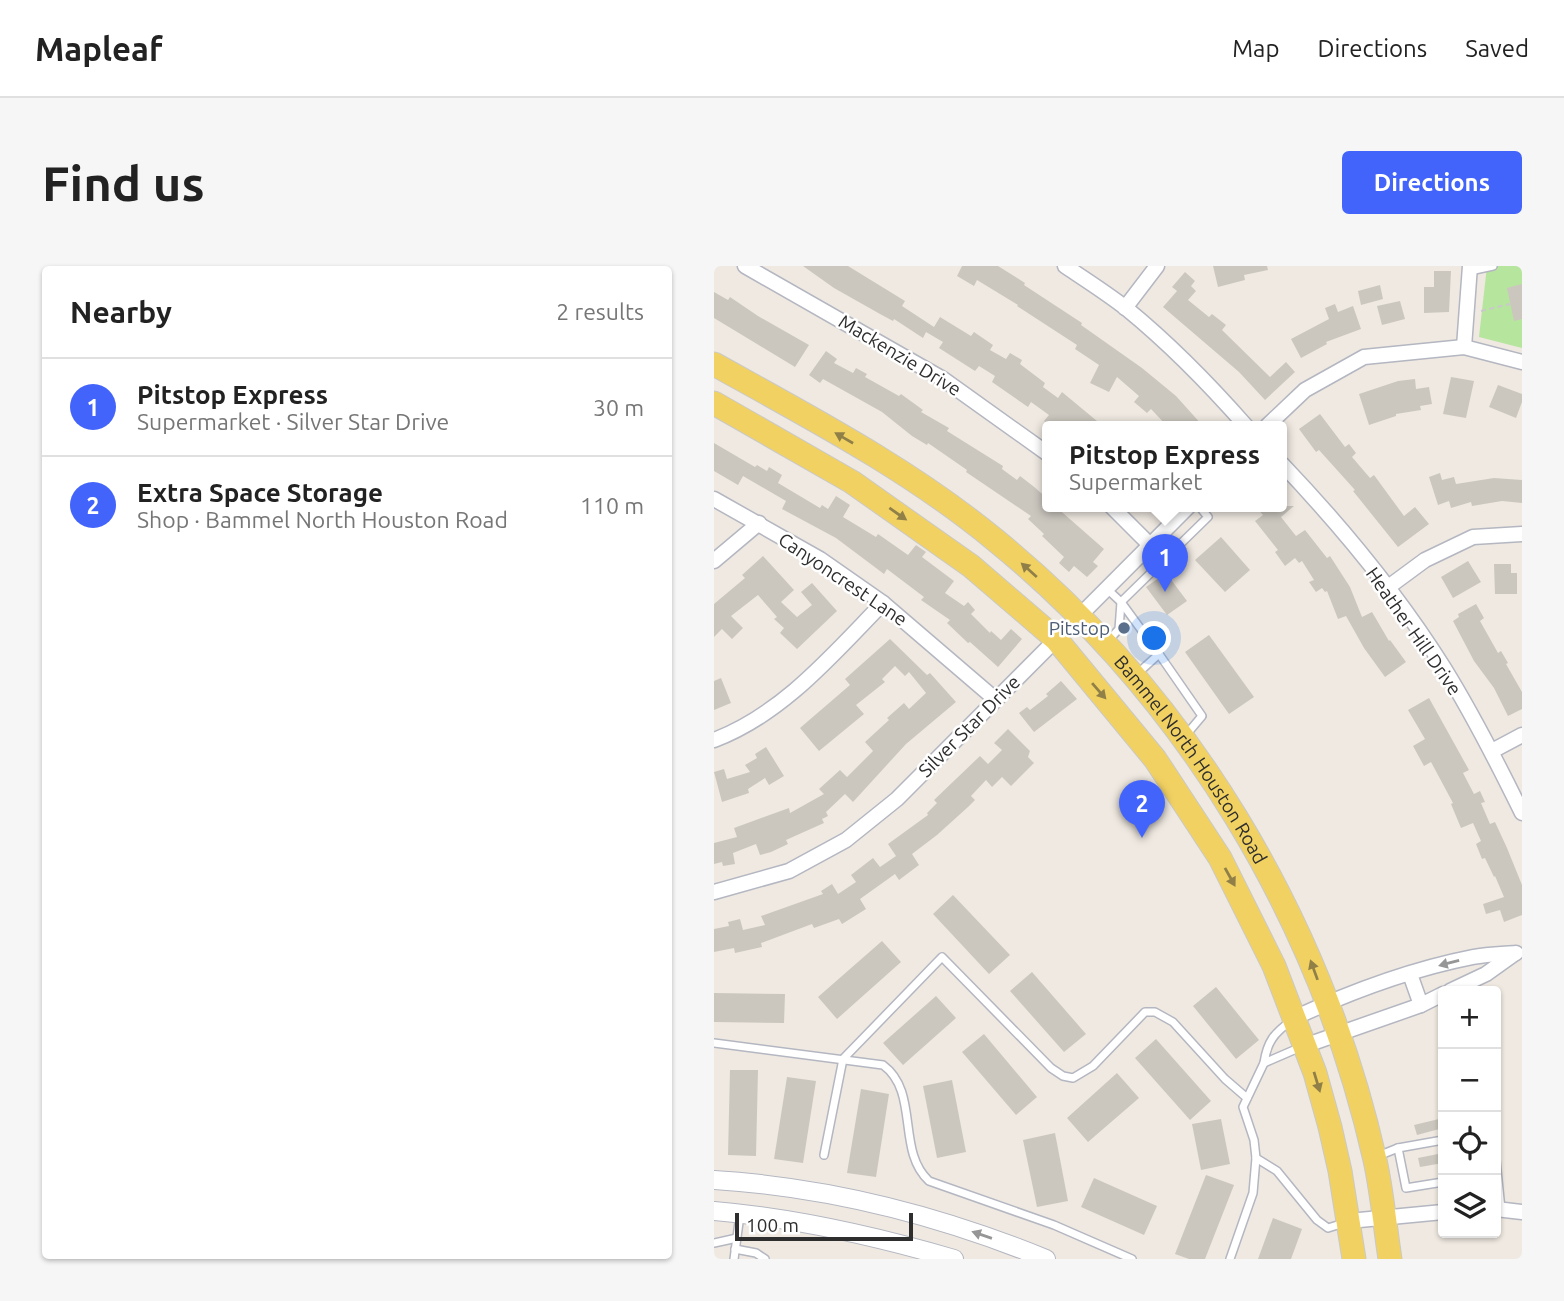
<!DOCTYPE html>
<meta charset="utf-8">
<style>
body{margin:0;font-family:Ubuntu,sans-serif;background:#f6f6f6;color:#222}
.controls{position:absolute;right:21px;bottom:21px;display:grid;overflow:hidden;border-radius:7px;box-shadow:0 2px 5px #0004}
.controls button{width:63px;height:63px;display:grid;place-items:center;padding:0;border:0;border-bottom:2px solid #e0e0e0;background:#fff;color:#222;font:35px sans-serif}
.scale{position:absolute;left:21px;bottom:18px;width:178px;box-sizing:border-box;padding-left:7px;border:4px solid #2e2e2e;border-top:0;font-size:19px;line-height:24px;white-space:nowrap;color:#2e2e2e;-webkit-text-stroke:5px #fff;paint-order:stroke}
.you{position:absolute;left:441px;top:373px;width:24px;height:24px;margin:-18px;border:5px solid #fff;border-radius:50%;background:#1a73e8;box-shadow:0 0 0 10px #1a73e833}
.badge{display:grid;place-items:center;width:46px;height:46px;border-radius:50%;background:#4264fb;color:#fff;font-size:23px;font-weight:700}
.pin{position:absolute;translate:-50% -58px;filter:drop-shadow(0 2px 4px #0008)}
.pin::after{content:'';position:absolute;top:37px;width:24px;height:21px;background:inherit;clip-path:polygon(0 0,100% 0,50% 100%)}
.popup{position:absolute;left:328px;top:155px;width:245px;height:91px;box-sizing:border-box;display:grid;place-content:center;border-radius:7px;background:#fff;filter:drop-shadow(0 2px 5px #0005);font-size:23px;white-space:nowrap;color:#767676}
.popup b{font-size:26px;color:#222}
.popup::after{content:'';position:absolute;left:50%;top:100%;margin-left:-14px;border:14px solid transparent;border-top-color:#fff}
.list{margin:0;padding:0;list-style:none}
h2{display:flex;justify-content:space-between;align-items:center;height:91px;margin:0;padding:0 28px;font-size:30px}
h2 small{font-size:23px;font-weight:400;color:#767676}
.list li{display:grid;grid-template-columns:46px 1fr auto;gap:21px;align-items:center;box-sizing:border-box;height:98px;padding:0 28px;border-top:2px solid #e0e0e0}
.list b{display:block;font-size:26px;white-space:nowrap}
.list p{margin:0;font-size:23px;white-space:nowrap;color:#767676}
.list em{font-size:23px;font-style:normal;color:#767676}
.icon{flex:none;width:38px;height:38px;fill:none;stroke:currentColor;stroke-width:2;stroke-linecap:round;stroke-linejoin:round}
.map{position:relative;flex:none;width:808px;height:993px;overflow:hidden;border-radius:7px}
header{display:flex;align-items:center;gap:42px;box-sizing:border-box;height:98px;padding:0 35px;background:#fff;border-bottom:2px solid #e0e0e0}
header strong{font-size:33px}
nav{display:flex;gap:38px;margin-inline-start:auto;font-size:24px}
.intro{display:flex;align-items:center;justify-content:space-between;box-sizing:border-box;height:168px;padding:0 42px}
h1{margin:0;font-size:49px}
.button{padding:18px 32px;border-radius:7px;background:#4264fb;color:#fff;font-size:24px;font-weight:700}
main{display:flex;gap:42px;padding:0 42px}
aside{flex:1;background:#fff;border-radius:7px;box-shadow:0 2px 5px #0004}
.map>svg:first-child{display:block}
</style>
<header>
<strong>Mapleaf</strong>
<nav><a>Map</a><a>Directions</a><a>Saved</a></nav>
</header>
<div class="intro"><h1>Find us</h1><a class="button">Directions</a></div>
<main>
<aside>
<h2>Nearby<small>2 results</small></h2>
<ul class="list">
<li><span class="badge">1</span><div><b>Pitstop Express</b><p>Supermarket · Silver Star Drive</p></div><em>30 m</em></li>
<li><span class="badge">2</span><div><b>Extra Space Storage</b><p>Shop · Bammel North Houston Road</p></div><em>110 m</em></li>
</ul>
</aside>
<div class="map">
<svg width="808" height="993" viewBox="0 0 808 993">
<rect width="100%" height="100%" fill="#efe9e1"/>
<path fill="#b6e59e" d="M773,0H808V82L765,71Z"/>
<g fill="#cbc7bf">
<path d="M89,0H134L191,35L188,40L220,61L226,51L257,70L260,66L279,79L276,84L292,93L296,87L308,94L306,98L331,117L329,121L344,132L348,126L389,160H337L330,155L335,149L317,136L314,141L278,116L281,110L265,100L261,105L225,82L229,76L212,66L209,72L180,53L179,55L166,48L120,22Z"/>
<path d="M248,0H284L311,17L310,19L368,57L367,59L428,102L462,130L489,160H453L437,143L433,147L420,136L425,130L403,111L395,126L376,117L385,99L361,83L363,79L303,40L304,39L263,14L260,20L243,10Z"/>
<path d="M499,0H553L554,4L530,9L531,14L504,21Z"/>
<path d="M720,5H737L735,46L710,47V21H720Z"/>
<path d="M471,6L481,15L477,20L482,25L474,34L495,51L498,48L512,59L508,64L556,111L572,96L581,106L551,134L525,106L449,41L463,25L458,21Z"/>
<path d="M808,18V53L800,55L793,22Z"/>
<path d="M666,19L669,33L647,39L644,25Z"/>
<path d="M0,26L14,34L16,31L44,50L95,79L81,101L0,52Z"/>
<path d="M686,35L691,53L668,59L663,40Z"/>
<path d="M621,38L624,46L639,40L647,63L612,76L613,78L587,92L577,73L615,53L611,42Z"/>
<path d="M112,85L123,93L120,97L139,107L142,102L153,108L151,111L185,130L187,128L209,144L207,146L235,162L233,165L289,200L288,203L303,214L306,210L319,220L334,233V240H341L390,283L379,296L384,300L373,311L360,300L355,306L345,297L350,291L328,270L330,268L314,253L317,250L252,206L253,204L214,177L213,179L198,170L168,146L109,113L106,117L95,109Z"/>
<path d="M737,111L760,115L752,152L729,148Z"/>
<path d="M701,113L702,123L715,121L718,138L706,140L707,144L682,148V150L655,159L645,128L684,115Z"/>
<path d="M784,119L808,128V136L802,152L775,141Z"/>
<path d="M606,148L631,181L635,178L642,187L638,191L656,212L660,209L690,250L701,241L715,258L684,281L639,225L641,224L605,184L602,186L585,163Z"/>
<path d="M0,177L41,201L43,199L53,205L55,201L68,209L64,217L106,242L108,239L114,243L122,230L136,239L129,251L162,271L164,268L194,289L202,279L212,286L208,291L240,315L231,327L250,340L254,336L261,344L257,348L276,367L277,365L287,374L297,363L308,373L284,401L256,376L254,377L233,357L236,354L207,334L210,331L173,303L170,308L122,272L68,243L72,235L29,210L24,219L0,205Z"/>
<path d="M726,207L728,214L740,211L742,218L780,212L808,214V237L788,235L758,240L757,236L737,242L735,235L724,239L715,211Z"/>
<path d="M541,240H580L567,251L582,270L591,264L613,292L616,290L636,321L648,351L658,346L675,375L676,374L692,396L671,411L650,382L632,350L624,353L613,325L611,326L608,322L602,326L595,316L600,314L588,295L585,297L581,292L571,300L561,286L564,284L541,255L549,249Z"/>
<path d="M507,271L536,304L511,326L481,294Z"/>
<path d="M49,290L80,324L67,336L83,351L98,339L87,326L98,317L123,345L83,383L66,367L70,362L60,353L63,351L44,329L17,350L29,362L18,373L8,363L0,371V338L31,312L28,309Z"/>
<path d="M754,295L767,316L739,332L727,311Z"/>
<path d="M780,298H797V307H803V328H781Z"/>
<path d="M452,307L473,335L453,349L432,321Z"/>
<path d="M762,338L770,352L766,355L784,387L787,385L794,397L792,398L808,426V443L794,450L780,422L760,395L739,355L745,351L744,348Z"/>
<path d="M495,369L540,431L515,448L471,386Z"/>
<path d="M176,373L213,409L216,407L242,436L192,478L139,536L131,528L112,546L114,550L108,553L110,557L72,574L74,578L57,586L46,589L42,578L19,587L21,598L9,600L8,596L0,598V577L23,571L20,562L75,542L76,547L110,528L105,523L126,504L133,511L159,485L151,476L175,454L173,452L190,437L195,443L212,427L195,406L191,410L181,400L168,413L171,416L142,439L150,448L105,485L86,462L136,419L131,413Z"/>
<path d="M7,412L17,437L0,444V415Z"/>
<path d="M347,415L363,433L320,466L305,447L313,441L316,444L334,430L332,428Z"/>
<path d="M715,432L755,504L749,507L760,528L766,525L771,536L767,537L776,558L781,556L793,582L808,619V649L790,656L786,644L772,648L769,638L790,631L781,610L780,611L771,592L768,593L762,578L767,575L759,557L747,562L737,538L739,537L717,496L710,500L699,480L711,473L694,444Z"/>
<path d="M294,463L316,485L314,491L320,497L297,520L288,511L278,521L272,514L257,530L261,534L254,541L223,569L198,588L205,599L185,614L181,608L146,633L152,643L128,658L125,653L100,662L98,658L47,677L48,681L21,687L20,682L0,686V663L15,660L14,656L26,653L29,664L51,659L47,650L109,628L107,625L118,618L124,628L142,616L137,609L159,592L166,601L182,590L174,578L214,549L213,547L223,537L220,534L266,490L274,498L288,484L280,477Z"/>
<path d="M52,481L70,510L55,519L51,512L34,523L35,527L8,536L0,506L10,503L13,513L36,506L31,499L43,492L41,488Z"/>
<path d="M239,629L296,689L275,708L219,648Z"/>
<path d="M168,675L187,696L123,753L104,731Z"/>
<path d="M318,706L372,768L350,786L296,725Z"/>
<path d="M502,721L545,774L522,793L479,740Z"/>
<path d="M0,727L71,728L70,757L0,756Z"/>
<path d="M222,730L242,752L189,799L169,777Z"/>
<path d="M270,768L323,831L302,849L248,786Z"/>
<path d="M442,773L497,835L476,854L421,792Z"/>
<path d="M16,804H44L42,890L14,889Z"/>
<path d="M403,807L425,832L374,876L353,852Z"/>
<path d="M73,811L102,815L89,897L60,893Z"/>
<path d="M238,814L252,886L223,892L209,820Z"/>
<path d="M147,823L175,828L162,911L133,907Z"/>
<path d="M729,852V862L703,869L700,859Z"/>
<path d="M507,853L516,898L487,904L478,858Z"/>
<path d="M341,867L354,935L323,941L309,874Z"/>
<path d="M729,887V897L706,901L704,892Z"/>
<path d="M492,909L520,919L491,993H475L461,988Z"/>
<path d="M380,912L443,940L430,969L367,941Z"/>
<path d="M559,952L588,963L577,993H544Z"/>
</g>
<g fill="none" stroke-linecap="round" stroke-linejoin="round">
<g stroke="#b4b7c1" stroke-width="10">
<g id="service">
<path d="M756,5L779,0"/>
<path d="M437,280L452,292L494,251L485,240"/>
<path d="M393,323L407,336L445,388L423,408"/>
<path d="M393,376L405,363L407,336L452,292"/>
<path d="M445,388L488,450L472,469"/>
<path d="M577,755C560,767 553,776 550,797L587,781"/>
<path d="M0,777L169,799C206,826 182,885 215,915L340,959L418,993"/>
<path d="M550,797L529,841L540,874L542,892L563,905L603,954L614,962L630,957"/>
<path d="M684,882L692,922L729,916"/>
<path d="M110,889L129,793L228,691L337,802L349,810L359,812L379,800L431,746H441L459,756L511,813L533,832"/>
<path d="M664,890L684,882L729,874"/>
<path d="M782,894L787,943"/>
<path d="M0,977L23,972"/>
<path d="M21,983L42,987L51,993"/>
<path d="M20,993L26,949"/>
<path d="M516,993L539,927L542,892"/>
</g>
</g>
<g stroke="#b4b7c1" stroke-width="17">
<g id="minor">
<path d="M31,0L229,113L334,188"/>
<path d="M351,0C372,14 394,28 413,43C457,79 495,118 532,160"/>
<path d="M411,42L443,0"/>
<path d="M750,81L756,0"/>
<path d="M553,160L591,124L650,91L750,81L808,96"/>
<path d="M568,198C628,261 684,329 730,402C759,449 784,498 808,547"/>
<path d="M0,233L106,293L169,337L281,433"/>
<path d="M397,240L437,280"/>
<path d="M0,295L45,257"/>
<path d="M673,322L711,294L759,271L808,268"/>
<path d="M0,474C69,448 119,388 169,337"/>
<path d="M778,485L808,469"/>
<path d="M0,626L75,605L132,574L183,533L475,240"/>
<path d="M696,708L707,739"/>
<path d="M736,725L772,708L800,688"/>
<path d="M580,752C636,726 698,703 759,691C773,688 788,688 802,687"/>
<path d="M590,780L707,739L729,728"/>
<path d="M782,943L808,946"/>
<path d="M635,955L729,946"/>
</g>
</g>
<g stroke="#b4b7c1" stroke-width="20">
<g id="tertiary">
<path d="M0,914C114,921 227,950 332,993"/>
<path d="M0,945C82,952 161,970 240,993"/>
</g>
</g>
<g stroke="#c9c9c9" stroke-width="25">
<g id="primary">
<path id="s1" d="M0,98C95,151 195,203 280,273C473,430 606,652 661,894C668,926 671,960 676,993"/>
<path d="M0,137L138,216L257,300L342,373L441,493L506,592L560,700L601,807L616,861L626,905L640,993"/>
</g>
</g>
<path stroke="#c9c9c9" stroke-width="2" stroke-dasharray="5 3.5" stroke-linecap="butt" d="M767,45L796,38"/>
<use href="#service" stroke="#fff" stroke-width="7"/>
<use href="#minor" stroke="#fff" stroke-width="14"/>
<use href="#tertiary" stroke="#fff" stroke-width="18"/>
<use href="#primary" stroke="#f2d163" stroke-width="23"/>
</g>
<defs><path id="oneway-solid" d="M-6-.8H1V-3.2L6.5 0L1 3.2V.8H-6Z" transform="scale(1.75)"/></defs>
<g fill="#908048">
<use href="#oneway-solid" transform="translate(130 172) rotate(-150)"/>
<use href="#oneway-solid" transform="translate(184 248) rotate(35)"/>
<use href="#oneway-solid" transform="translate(315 304) rotate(-138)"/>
<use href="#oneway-solid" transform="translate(385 425) rotate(49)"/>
<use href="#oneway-solid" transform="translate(516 611) rotate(61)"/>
<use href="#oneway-solid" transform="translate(600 704) rotate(-110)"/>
<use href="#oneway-solid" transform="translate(603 816) rotate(73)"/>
</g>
<g fill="#969696">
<use href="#oneway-solid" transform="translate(735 697) rotate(165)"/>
<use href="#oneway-solid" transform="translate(268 969) rotate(-161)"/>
</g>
<circle fill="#5c6f8a" stroke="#fff" stroke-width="2.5" cx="410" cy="362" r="7"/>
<g text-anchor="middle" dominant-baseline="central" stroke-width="5" stroke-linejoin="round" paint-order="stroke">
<g font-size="19" fill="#2e2e2e" stroke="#fff">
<text transform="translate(186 89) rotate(31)">Mackenzie Drive</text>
<text transform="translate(129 313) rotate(34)">Canyoncrest Lane</text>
<text transform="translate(700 365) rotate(55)">Heather Hill Drive</text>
<text transform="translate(255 460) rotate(-45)">Silver Star Drive</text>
<text stroke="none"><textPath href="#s1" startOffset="628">Bammel North Houston Road</textPath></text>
</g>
<g font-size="19" fill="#4e5e75" stroke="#fff" text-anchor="end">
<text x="396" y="362">Pitstop</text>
</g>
</g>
</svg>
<div class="controls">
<button>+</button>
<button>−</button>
<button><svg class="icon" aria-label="locate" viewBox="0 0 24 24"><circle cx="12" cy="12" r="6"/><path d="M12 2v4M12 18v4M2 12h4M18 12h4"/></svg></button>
<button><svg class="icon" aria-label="layers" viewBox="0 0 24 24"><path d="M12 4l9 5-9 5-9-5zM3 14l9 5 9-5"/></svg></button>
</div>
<div class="scale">100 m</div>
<div class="you"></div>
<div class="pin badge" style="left:451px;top:326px">1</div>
<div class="popup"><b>Pitstop Express</b>Supermarket</div>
<div class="pin badge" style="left:428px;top:572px">2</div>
</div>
</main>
